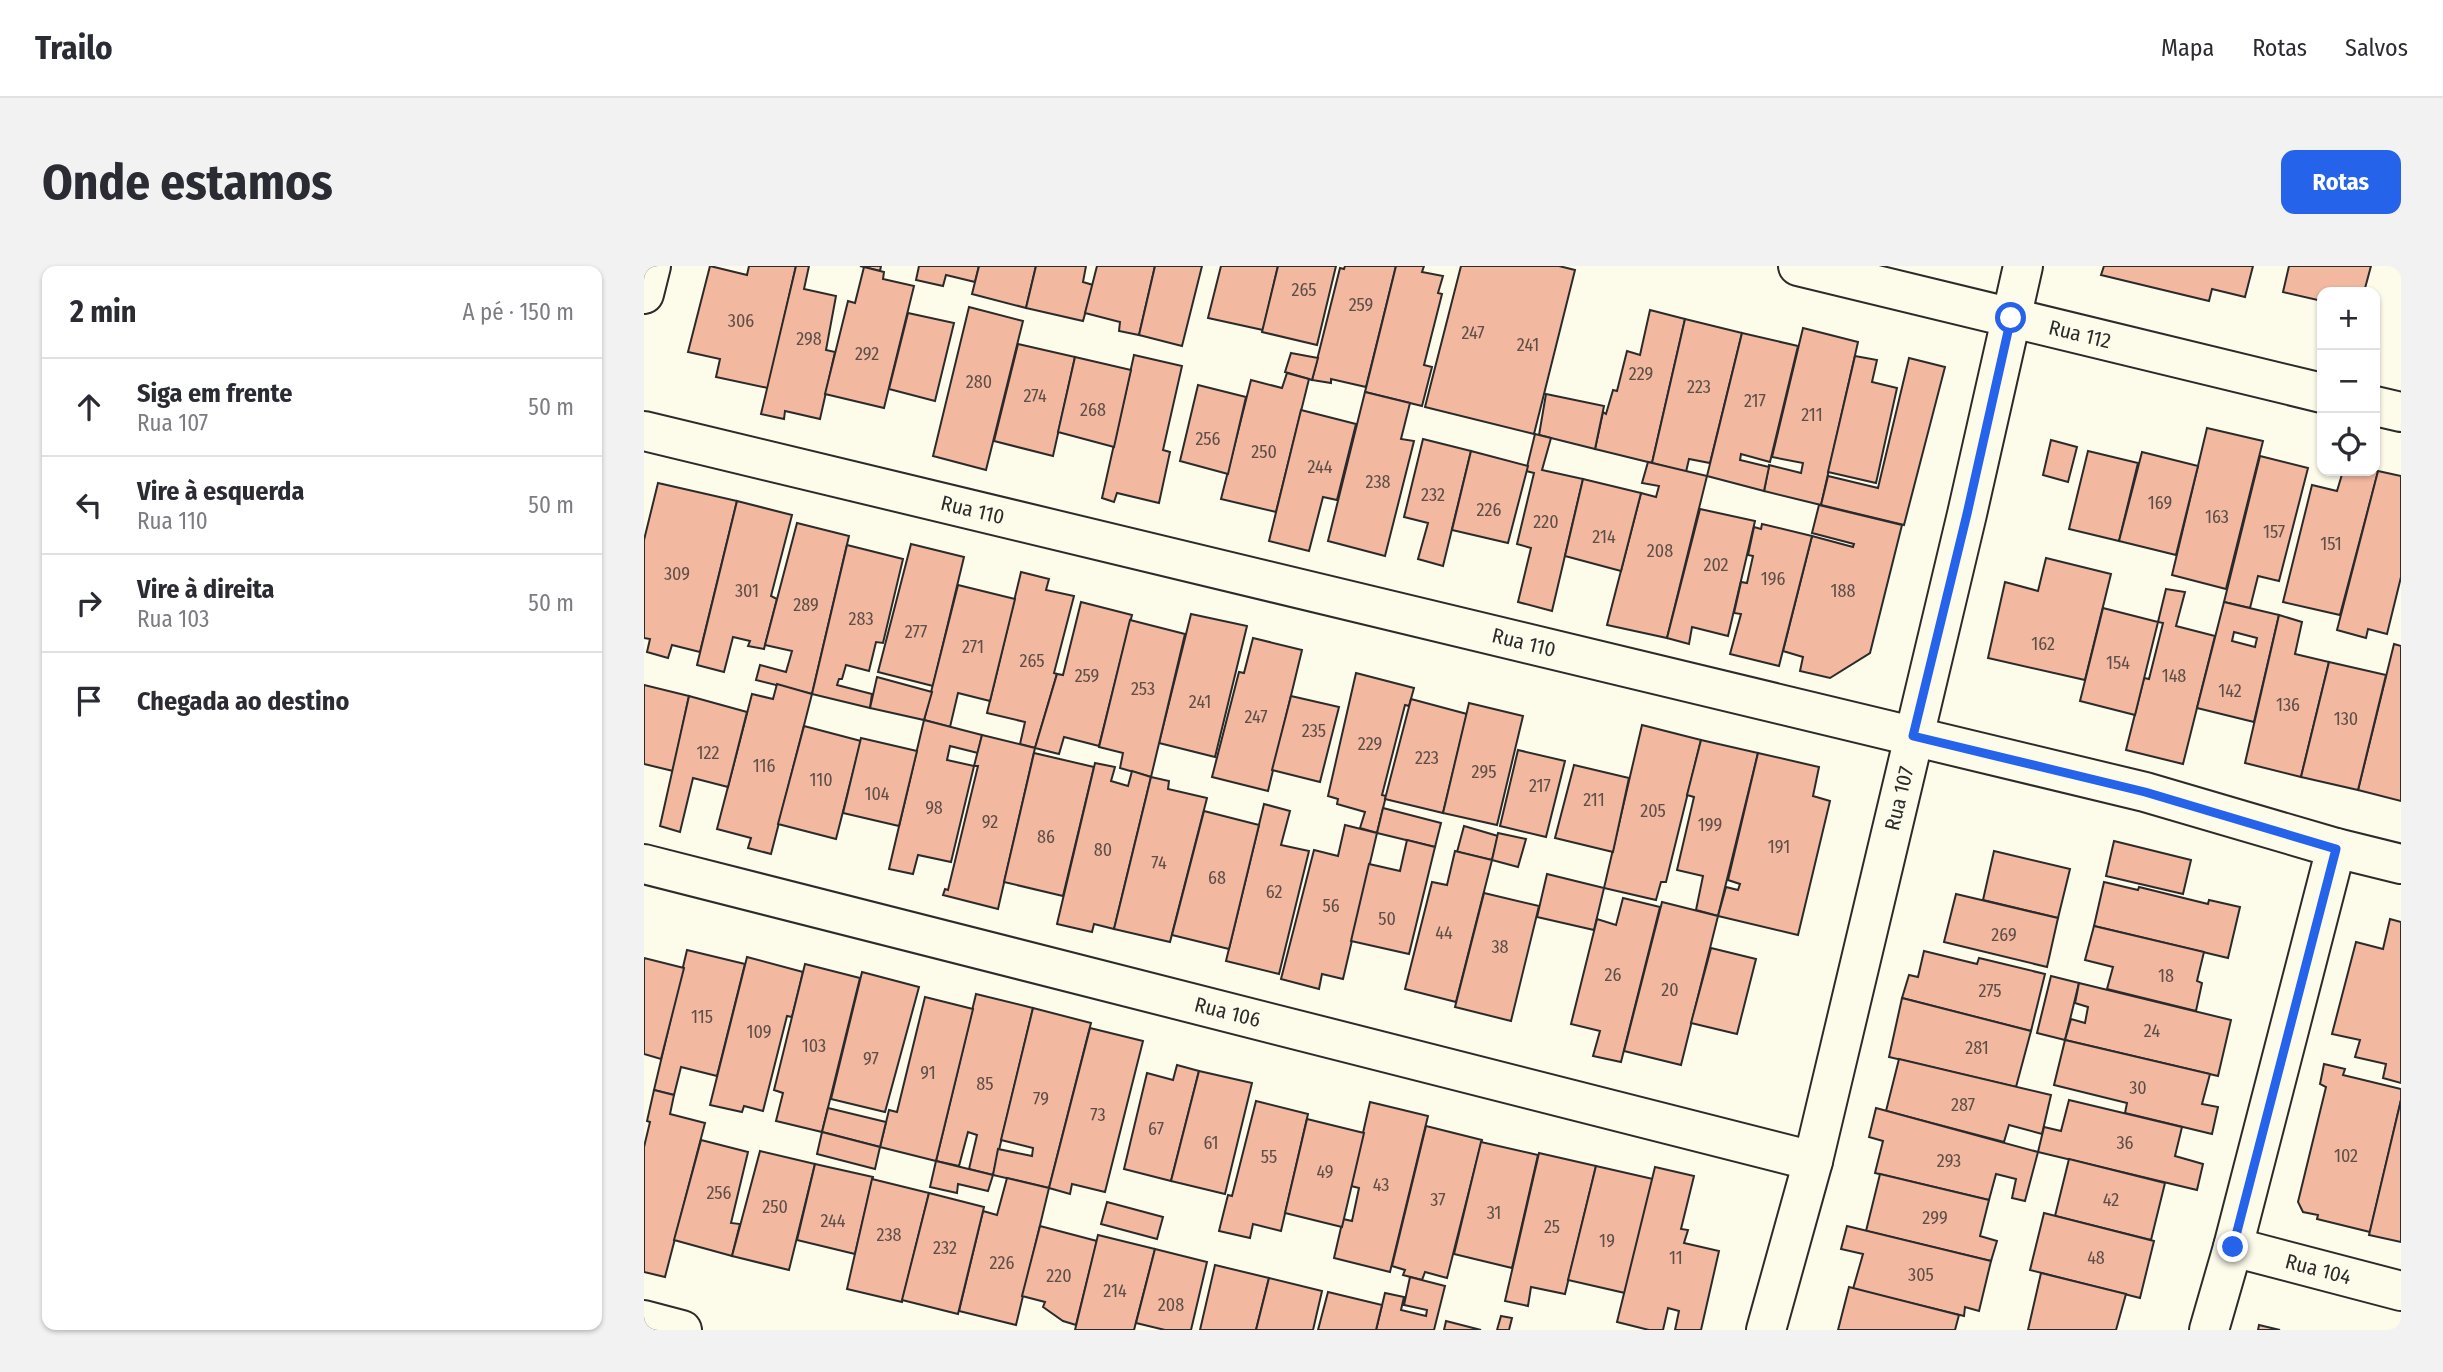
<!DOCTYPE html>
<html lang="pt">
<meta charset="utf-8">
<style>
body{margin:0;font-family:"Fira Sans Condensed",sans-serif;background:#f2f2f3;color:#2b2b33}
.controls{position:absolute;right:21px;top:21px;display:grid;overflow:hidden;border-radius:14px;box-shadow:0 2px 5px #0004}
.controls button{width:63px;height:63px;display:grid;place-items:center;padding:0;border:0;border-bottom:2px solid #e1e1e2;background:#fff;color:#2b2b33;font:35px sans-serif}
.stop{position:absolute;width:21px;height:21px;margin:-16px;border:5px solid #2563eb;border-radius:50%;background:#fff}
.stop.end{background:#2563eb;border-color:#fff;box-shadow:0 2px 7px #0008}
.list{margin:0;padding:0;list-style:none}
h2{display:flex;justify-content:space-between;align-items:center;height:91px;margin:0;padding:0 28px;font-size:30px}
h2 small{font-size:23px;font-weight:400;color:#7c7c81}
.list li{display:grid;grid-template-columns:46px 1fr auto;gap:21px;align-items:center;box-sizing:border-box;height:98px;padding:0 28px;border-top:2px solid #e1e1e2}
.list b{display:block;font-size:26px;white-space:nowrap}
.list p{margin:0;font-size:23px;white-space:nowrap;color:#7c7c81}
.list em{font-size:23px;font-style:normal;color:#7c7c81}
.icon{flex:none;width:38px;height:38px;fill:none;stroke:currentColor;stroke-width:2;stroke-linecap:round;stroke-linejoin:round}
.map{position:relative;flex:none;width:1757px;height:1064px;overflow:hidden;border-radius:14px}
header{display:flex;align-items:center;gap:42px;box-sizing:border-box;height:98px;padding:0 35px;background:#fff;border-bottom:2px solid #e1e1e2}
header strong{font-size:33px}
nav{display:flex;gap:38px;margin-inline-start:auto;font-size:24px}
.intro{display:flex;align-items:center;justify-content:space-between;box-sizing:border-box;height:168px;padding:0 42px}
h1{margin:0;font-size:49px}
.button{padding:18px 32px;border-radius:14px;background:#2563eb;color:#fff;font-size:24px;font-weight:700}
main{display:flex;gap:42px;padding:0 42px}
aside{flex:1;background:#fff;border-radius:14px;box-shadow:0 2px 5px #0004}
.map>svg:first-child{display:block}
</style>
<header>
<strong>Trailo</strong>
<nav><a>Mapa</a><a>Rotas</a><a>Salvos</a></nav>
</header>
<div class="intro"><h1>Onde estamos</h1><a class="button">Rotas</a></div>
<main>
<aside>
<h2>2 min<small>A pé · 150 m</small></h2>
<ul class="list">
<li><svg class="icon" aria-label="ahead" viewBox="0 0 24 24"><path d="M12 20V5M6 11l6-6 6 6"/></svg><div><b>Siga em frente</b><p>Rua 107</p></div><em>50 m</em></li>
<li><svg class="icon" aria-label="left" viewBox="0 0 24 24"><path d="M17 20v-9H6M10 6l-5 5 5 5"/></svg><div><b>Vire à esquerda</b><p>Rua 110</p></div><em>50 m</em></li>
<li><svg class="icon" aria-label="right" viewBox="0 0 24 24"><path d="M7 20v-9h11M14 6l5 5-5 5"/></svg><div><b>Vire à direita</b><p>Rua 103</p></div><em>50 m</em></li>
<li><svg class="icon" aria-label="arrive" viewBox="0 0 24 24"><path d="M6 21V4h12l-3 4 3 4H6"/></svg><div><b>Chegada ao destino</b></div></li>
</ul>
</aside>
<div class="map">
<svg width="1757" height="1064" viewBox="0 0 1757 1064">
<rect width="100%" height="100%" fill="#fdfbea"/>
<g fill="#f2b8a0" stroke="#2b2b2b" stroke-width="2" fill-rule="evenodd">
<path d="M66,0L103,9L105,0H152L124,122L72,111L76,93L44,86Z"/>
<path d="M152,0H165L160,23L192,30L182,84L191,86L176,153L141,145L140,153L117,148Z"/>
<path d="M216,0H237L236,5Z"/>
<path d="M275,0H335L331,16L302,9L299,20L272,14Z"/>
<path d="M335,0H392L382,42L328,28Z"/>
<path d="M392,0H442L439,16L449,19L439,55L382,42Z"/>
<path d="M453,0H511L495,69L475,65L476,56L441,47Z"/>
<path d="M511,0H558L538,80L495,69Z"/>
<path d="M577,0H634L619,64L564,52Z"/>
<path d="M634,0H692L673,79L618,66Z"/>
<path d="M701,0H752L722,121L687,113V117L668,114L696,2L700,3Z"/>
<path d="M752,0H780L778,6L799,10L794,27L798,28L780,99L788,101L778,140L721,126Z"/>
<path d="M817,0H915L931,4L890,168L781,141Z"/>
<path d="M1460,0H1609L1601,31L1568,23L1565,35L1457,9Z"/>
<path d="M1645,0H1727L1720,26H1678V35L1639,26Z"/>
<path d="M220,1L240,6L239,13L270,20L240,142L181,128L204,35L211,37Z"/>
<path d="M325,41L379,55L342,204L289,190Z"/>
<path d="M1006,44L1041,53L1008,197L951,183L959,146L962,148L969,124L973,125L983,85L996,89Z"/>
<path d="M264,47L310,57L291,135L245,123Z"/>
<path d="M1041,53L1098,67L1066,197L1045,193L1042,206L1008,197Z"/>
<path d="M1159,62L1214,76L1177,239L1120,225L1125,199L1157,207L1159,197L1128,191Z"/>
<path d="M1098,67L1154,80L1126,196L1097,188L1096,194L1125,201L1120,225L1063,210Z"/>
<path d="M374,78L431,91L409,190L350,175Z"/>
<path d="M647,87L674,92L668,114L641,106Z"/>
<path d="M490,89L538,100L519,184L526,186L515,237L473,227L470,236L458,232Z"/>
<path d="M1211,90L1233,94L1228,116L1253,122L1232,217L1184,206Z"/>
<path d="M431,91L487,104L470,181L414,166Z"/>
<path d="M1265,92L1301,101L1260,259L1177,239L1184,210L1234,222Z"/>
<path d="M643,107L665,113L632,246L577,233L607,114L638,122Z"/>
<path d="M554,119L602,131L584,208L536,195Z"/>
<path d="M721,126L766,137L757,173L770,175L741,290L684,275Z"/>
<path d="M902,128L960,140L951,183L895,169Z"/>
<path d="M657,144L712,158L693,234L679,231L665,285L625,275Z"/>
<path d="M1563,162L1619,175L1582,323L1528,309Z"/>
<path d="M891,168L907,172L898,204L939,213L908,345L874,336L887,282L873,278L890,207L882,205Z"/>
<path d="M779,173L827,185L799,300L774,293L784,257L760,251Z"/>
<path d="M1407,174L1433,181L1424,216L1399,209Z"/>
<path d="M827,185L884,200L864,277L808,264Z"/>
<path d="M1444,185L1494,197L1475,275L1425,263Z"/>
<path d="M1498,186L1554,200L1532,289L1475,275Z"/>
<path d="M1616,190L1664,202L1635,315L1614,310L1606,342L1580,336Z"/>
<path d="M1004,196L1063,210L1023,372L963,359L997,227L1012,231L1015,220L998,217Z"/>
<path d="M1731,204L1734,206L1696,349L1639,336L1668,219L1693,225L1699,205Z"/>
<path d="M1734,205L1757,210V311L1743,368L1724,363L1722,372L1693,364Z"/>
<path d="M939,213L997,227L977,305L921,290Z"/>
<path d="M14,217L93,235L56,386L28,379L24,392L3,386L6,373L0,372V274Z"/>
<path d="M93,235L148,249L127,330L133,333L120,383L104,380L106,375L89,371L80,406L53,399Z"/>
<path d="M1175,239L1258,259L1226,387L1186,412L1156,405L1159,391L1139,385L1168,270L1209,281L1210,278L1168,267Z"/>
<path d="M1056,243L1111,255L1084,370L1048,361L1045,378L1023,372Z"/>
<path d="M153,257L205,270L168,428L112,414L116,399L142,406L148,385L121,379Z"/>
<path d="M1118,258L1168,270L1135,400L1086,388L1097,348L1090,347L1097,316L1103,317L1109,290L1104,289L1110,261L1117,263Z"/>
<path d="M267,278L320,291L289,420L234,406Z"/>
<path d="M203,279L259,293L239,377L232,376L225,405L202,399L198,413H195L193,419L228,428L226,442L168,428Z"/>
<path d="M1402,292L1467,308L1441,414L1344,392L1361,316L1394,325Z"/>
<path d="M377,306L405,313L402,324L430,330L410,407L413,408L391,482L376,478L381,456L343,447Z"/>
<path d="M314,319L371,333L346,435L314,427L306,461L280,454Z"/>
<path d="M1522,323L1541,326L1532,360L1571,370L1539,498L1482,484L1500,412L1505,413L1519,357L1514,356Z"/>
<path d="M437,336L488,349L455,480L420,471L415,488L391,482L413,408L419,409Z"/>
<path d="M1580,336L1635,349L1610,456L1553,442ZM1590,366L1613,372L1611,381L1588,375Z"/>
<path d="M1459,342L1514,356L1491,449L1436,435Z"/>
<path d="M547,348L603,360L571,491L515,477Z"/>
<path d="M1635,349L1658,356L1651,388L1685,396L1657,511L1601,497Z"/>
<path d="M486,354L541,368L507,511L476,502L479,487L455,481Z"/>
<path d="M609,372L658,384L624,525L568,511L595,406L600,407Z"/>
<path d="M1750,378L1757,380V535L1714,524Z"/>
<path d="M1685,396L1742,409L1714,524L1657,511Z"/>
<path d="M712,407L770,422L765,440L761,439L738,529L742,530L733,567L716,562L721,546L693,538L694,533L684,530Z"/>
<path d="M233,411L288,426L280,454L226,442Z"/>
<path d="M133,418L168,428L127,588L104,582L107,572L73,563L108,428L129,433Z"/>
<path d="M0,419L45,430L29,505L0,498Z"/>
<path d="M45,430L103,446L84,521L49,512L36,566L16,560Z"/>
<path d="M647,430L695,441L676,516L628,504Z"/>
<path d="M767,433L823,448L799,547L741,533Z"/>
<path d="M825,437L879,450L853,559L799,547Z"/>
<path d="M280,454L338,469L334,487L306,480L303,494L330,500L307,596L274,589L269,608L245,603Z"/>
<path d="M998,459L1057,474L1022,616H1017L1012,634L960,622Z"/>
<path d="M160,460L217,475L192,573L134,558Z"/>
<path d="M338,469L391,482L354,643L299,629L301,623L304,624L334,500H330Z"/>
<path d="M217,472L273,485L255,560L199,547Z"/>
<path d="M1057,474L1114,487L1074,650L1052,644L1059,610L1033,604L1050,531L1043,529Z"/>
<path d="M874,484L921,495L902,571L856,560Z"/>
<path d="M390,487L450,501L419,630L360,616Z"/>
<path d="M1114,487L1175,501L1169,530L1186,535L1154,669L1074,650L1082,621L1094,624L1096,618L1084,614Z"/>
<path d="M451,497L471,501L467,515L484,520L488,505L507,511L470,663L450,658L448,666L413,658Z"/>
<path d="M930,499L985,512L969,586L911,572Z"/>
<path d="M507,511L525,515L524,523L563,532L526,676L470,663Z"/>
<path d="M620,538L646,545L637,579L665,585L635,708L582,695Z"/>
<path d="M739,542L797,557L791,581L733,567Z"/>
<path d="M560,545L615,559L585,683L528,669Z"/>
<path d="M701,559L733,567L699,713L678,708L675,723L637,713L670,584L694,590Z"/>
<path d="M820,560L854,570L848,594L813,586Z"/>
<path d="M854,567L882,573L874,601L848,594Z"/>
<path d="M763,574L791,581L765,688L707,675L725,598L756,605Z"/>
<path d="M1470,575L1547,594L1539,628L1462,610Z"/>
<path d="M811,585L848,594L812,736L761,723L788,616L803,619Z"/>
<path d="M1350,585L1426,603L1414,652L1339,634Z"/>
<path d="M903,608L960,622L950,664L893,651Z"/>
<path d="M1460,616L1494,624L1495,621L1564,638L1565,634L1596,641L1584,692L1450,660Z"/>
<path d="M840,627L895,640L867,755L811,741Z"/>
<path d="M1312,628L1414,652L1403,701L1300,676Z"/>
<path d="M979,632L1016,641L977,796L949,790L956,765L927,758L953,653L972,659Z"/>
<path d="M1018,636L1074,650L1037,799L980,785Z"/>
<path d="M1746,653L1757,656V817L1739,812L1742,798L1711,791L1716,774L1688,768L1712,676L1739,683Z"/>
<path d="M1450,660L1560,686L1553,715L1558,717L1552,745L1463,723L1469,701L1441,694Z"/>
<path d="M1067,682L1112,693L1093,768L1047,757Z"/>
<path d="M43,684L101,698L73,810L37,801L30,829L10,824Z"/>
<path d="M1280,685L1333,698L1335,692L1401,708L1387,765L1258,732L1265,709L1274,711Z"/>
<path d="M103,691L159,706L148,751L143,750L119,845L100,840L98,846L66,839Z"/>
<path d="M0,692L40,702L17,793L0,788Z"/>
<path d="M161,698L216,712L178,866L132,855L139,827L130,824Z"/>
<path d="M218,706L275,721L241,846L187,833Z"/>
<path d="M1407,710L1435,717L1421,774L1393,767Z"/>
<path d="M1435,717L1587,754L1574,810L1421,774L1427,753L1441,757L1444,741L1431,737Z"/>
<path d="M332,728L389,742L349,909L325,903L333,869L324,866L315,900L292,895Z"/>
<path d="M281,731L329,743L292,895L236,881L245,844L253,846Z"/>
<path d="M1258,732L1387,765L1372,821L1245,791Z"/>
<path d="M389,742L447,757L405,922L349,909L354,883L388,890L389,882L357,874Z"/>
<path d="M446,762L499,775L461,926L428,918L426,928L405,922Z"/>
<path d="M1421,774L1566,808L1558,838L1574,841L1568,868L1481,847L1483,837L1410,819Z"/>
<path d="M1255,793L1407,829L1398,868L1365,859L1360,876L1242,845Z"/>
<path d="M1680,798L1701,803L1699,809L1757,823V834L1726,966L1673,953L1674,949L1659,946L1654,936L1682,821L1676,818Z"/>
<path d="M533,799L555,805L527,915L480,903L503,807L529,814Z"/>
<path d="M555,805L608,817L581,928L527,915Z"/>
<path d="M10,824L30,829L26,848L61,857L21,1011L0,1006V881L6,856L3,855Z"/>
<path d="M1425,834L1538,861L1531,890L1559,898L1553,924L1394,886L1400,861L1417,865Z"/>
<path d="M1757,834V976L1725,969Z"/>
<path d="M612,835L664,848L637,965L609,958L606,972L575,965L584,929L588,930Z"/>
<path d="M726,836L784,850L746,1006L690,992L699,953L708,955L715,922L707,920Z"/>
<path d="M184,842L242,856L236,881L178,866Z"/>
<path d="M1232,842L1394,886L1381,935L1368,932L1372,913L1352,908L1345,934L1231,907L1239,875L1225,871Z"/>
<path d="M663,853L720,867L698,961L641,947Z"/>
<path d="M782,860L838,874L803,1012L781,1006L778,1014L759,1009L761,1004L748,1000Z"/>
<path d="M178,866L236,881L231,903L173,888Z"/>
<path d="M57,874L104,886L87,957L96,958L88,990L30,974Z"/>
<path d="M837,876L894,889L868,1002L810,988Z"/>
<path d="M116,885L171,898L145,1004L88,990Z"/>
<path d="M895,887L952,900L921,1028L887,1021L884,1040L861,1035Z"/>
<path d="M1425,893L1521,917L1507,974L1411,950Z"/>
<path d="M292,895L349,909L344,925L314,918L313,927L286,921Z"/>
<path d="M171,898L229,911L211,988L153,974Z"/>
<path d="M952,900L1009,913L981,1027L924,1014Z"/>
<path d="M1011,901L1050,910L1037,963L1044,964L1040,977L1075,985L1057,1064H1031L1035,1045L1024,1042L1019,1064H1005L973,1056Z"/>
<path d="M1236,908L1345,934L1336,970L1353,975L1347,995L1222,965Z"/>
<path d="M363,912L405,922L372,1059L315,1045L339,945L353,949Z"/>
<path d="M228,913L285,927L258,1036L203,1023Z"/>
<path d="M285,927L340,941L314,1048L258,1034Z"/>
<path d="M463,936L519,951L513,973L457,958Z"/>
<path d="M1400,947L1510,975L1496,1032L1386,1004Z"/>
<path d="M396,960L453,975L432,1059L419,1055L399,1041L401,1036L378,1030Z"/>
<path d="M1203,960L1347,995L1335,1045L1321,1041L1320,1050L1209,1023L1219,988L1197,983Z"/>
<path d="M454,969L511,983L490,1064H431Z"/>
<path d="M511,983L563,996L547,1064H521L492,1057Z"/>
<path d="M571,999L625,1012L612,1064H556Z"/>
<path d="M1397,1007L1482,1028L1472,1064H1384Z"/>
<path d="M766,1011L801,1020L790,1064H732L741,1027L760,1031L757,1044L782,1050L783,1044L760,1039Z"/>
<path d="M625,1012L678,1025L669,1064H612Z"/>
<path d="M1205,1021L1315,1049L1311,1064H1194Z"/>
<path d="M684,1026L738,1039L732,1064H674Z"/>
<path d="M857,1050L868,1052L865,1064H853Z"/>
<path d="M802,1055L837,1064H800Z"/>
<path d="M1615,1059L1636,1064H1614Z"/>
</g>
<g fill="none" stroke-linecap="round" stroke-linejoin="round">
<g stroke="#2b2b2b" stroke-width="42">
<g id="minor">
<path id="s1" d="M1154,0L1678,127"/>
<path d="M0,28L7,0"/>
<path d="M1731,140L1757,146"/>
<path id="s2" d="M0,165L1501,526L1692,582L1757,598"/>
<path id="s3" d="M0,598L1169,895"/>
<path id="s4" d="M1589,981L1757,1025"/>
<path d="M0,1054L38,1064"/>
<path id="s5" d="M1122,1064L1169,895L1323,248L1379,0"/>
<path d="M1565,1064L1589,981L1692,582"/>
</g>
</g>
<use href="#minor" stroke="#fdfbea" stroke-width="38"/>
</g>
<g fill="none" stroke-linecap="round" stroke-linejoin="round">
<path stroke="#2563eb" stroke-width="9" d="M1367,52L1323,248L1269,470L1501,526L1692,583L1589,981"/>
</g>
<g text-anchor="middle" dominant-baseline="central" stroke-width="5" stroke-linejoin="round" paint-order="stroke">
<g font-size="18" fill="#5d4e48">
<text x="660" y="24">265</text>
<text x="717" y="39">259</text>
<text x="97" y="55">306</text>
<text x="829" y="67">247</text>
<text x="165" y="73">298</text>
<text x="884" y="79">241</text>
<text x="223" y="88">292</text>
<text x="997" y="108">229</text>
<text x="335" y="116">280</text>
<text x="1055" y="121">223</text>
<text x="391" y="130">274</text>
<text x="1111" y="135">217</text>
<text x="449" y="144">268</text>
<text x="1168" y="149">211</text>
<text x="564" y="173">256</text>
<text x="620" y="186">250</text>
<text x="676" y="201">244</text>
<text x="734" y="216">238</text>
<text x="789" y="229">232</text>
<text x="1516" y="237">169</text>
<text x="845" y="244">226</text>
<text x="1573" y="251">163</text>
<text x="902" y="256">220</text>
<text x="1630" y="266">157</text>
<text x="960" y="271">214</text>
<text x="1687" y="278">151</text>
<text x="1016" y="285">208</text>
<text x="1072" y="299">202</text>
<text x="33" y="308">309</text>
<text x="1129" y="313">196</text>
<text x="103" y="325">301</text>
<text x="1199" y="325">188</text>
<text x="162" y="339">289</text>
<text x="217" y="353">283</text>
<text x="272" y="366">277</text>
<text x="1399" y="378">162</text>
<text x="329" y="381">271</text>
<text x="388" y="395">265</text>
<text x="1474" y="397">154</text>
<text x="443" y="410">259</text>
<text x="1530" y="410">148</text>
<text x="499" y="423">253</text>
<text x="1586" y="425">142</text>
<text x="556" y="436">241</text>
<text x="1644" y="439">136</text>
<text x="612" y="451">247</text>
<text x="1702" y="453">130</text>
<text x="670" y="465">235</text>
<text x="726" y="478">229</text>
<text x="64" y="487">122</text>
<text x="783" y="492">223</text>
<text x="120" y="500">116</text>
<text x="840" y="506">295</text>
<text x="177" y="514">110</text>
<text x="896" y="520">217</text>
<text x="233" y="528">104</text>
<text x="950" y="534">211</text>
<text x="290" y="542">98</text>
<text x="1009" y="545">205</text>
<text x="346" y="556">92</text>
<text x="1066" y="559">199</text>
<text x="402" y="571">86</text>
<text x="1135" y="581">191</text>
<text x="459" y="584">80</text>
<text x="515" y="597">74</text>
<text x="573" y="612">68</text>
<text x="630" y="626">62</text>
<text x="687" y="640">56</text>
<text x="743" y="653">50</text>
<text x="800" y="667">44</text>
<text x="1360" y="669">269</text>
<text x="856" y="681">38</text>
<text x="969" y="709">26</text>
<text x="1522" y="710">18</text>
<text x="1026" y="724">20</text>
<text x="1346" y="725">275</text>
<text x="58" y="751">115</text>
<text x="1508" y="765">24</text>
<text x="115" y="766">109</text>
<text x="170" y="780">103</text>
<text x="1333" y="782">281</text>
<text x="227" y="793">97</text>
<text x="284" y="807">91</text>
<text x="341" y="818">85</text>
<text x="1494" y="822">30</text>
<text x="397" y="833">79</text>
<text x="1319" y="839">287</text>
<text x="454" y="849">73</text>
<text x="512" y="863">67</text>
<text x="567" y="877">61</text>
<text x="1481" y="877">36</text>
<text x="1702" y="890">102</text>
<text x="625" y="891">55</text>
<text x="1305" y="895">293</text>
<text x="681" y="906">49</text>
<text x="737" y="919">43</text>
<text x="75" y="927">256</text>
<text x="794" y="934">37</text>
<text x="1467" y="934">42</text>
<text x="131" y="941">250</text>
<text x="850" y="947">31</text>
<text x="1291" y="952">299</text>
<text x="189" y="955">244</text>
<text x="908" y="961">25</text>
<text x="245" y="969">238</text>
<text x="963" y="975">19</text>
<text x="301" y="982">232</text>
<text x="1032" y="992">11</text>
<text x="1452" y="992">48</text>
<text x="358" y="997">226</text>
<text x="1277" y="1009">305</text>
<text x="415" y="1010">220</text>
<text x="471" y="1025">214</text>
<text x="527" y="1039">208</text>
</g>
<g font-size="21" fill="#2b2b2b" stroke="#fdfbea">
<text stroke="none"><textPath href="#s1" startOffset="290">Rua 112</textPath></text>
<text stroke="none"><textPath href="#s2" startOffset="338">Rua 110</textPath></text>
<text stroke="none"><textPath href="#s2" startOffset="905">Rua 110</textPath></text>
<text stroke="none"><textPath href="#s5" startOffset="548">Rua 107</textPath></text>
<text stroke="none"><textPath href="#s3" startOffset="602">Rua 106</textPath></text>
<text stroke="none"><textPath href="#s4" startOffset="88">Rua 104</textPath></text>
</g>
</g>
</svg>
<div class="controls">
<button>+</button>
<button>−</button>
<button><svg class="icon" aria-label="locate" viewBox="0 0 24 24"><circle cx="12" cy="12" r="6"/><path d="M12 2v4M12 18v4M2 12h4M18 12h4"/></svg></button>
</div>
<div class="stop" style="left:1367px;top:52px"></div>
<div class="stop end" style="left:1589px;top:981px"></div>
</div>
</main>
